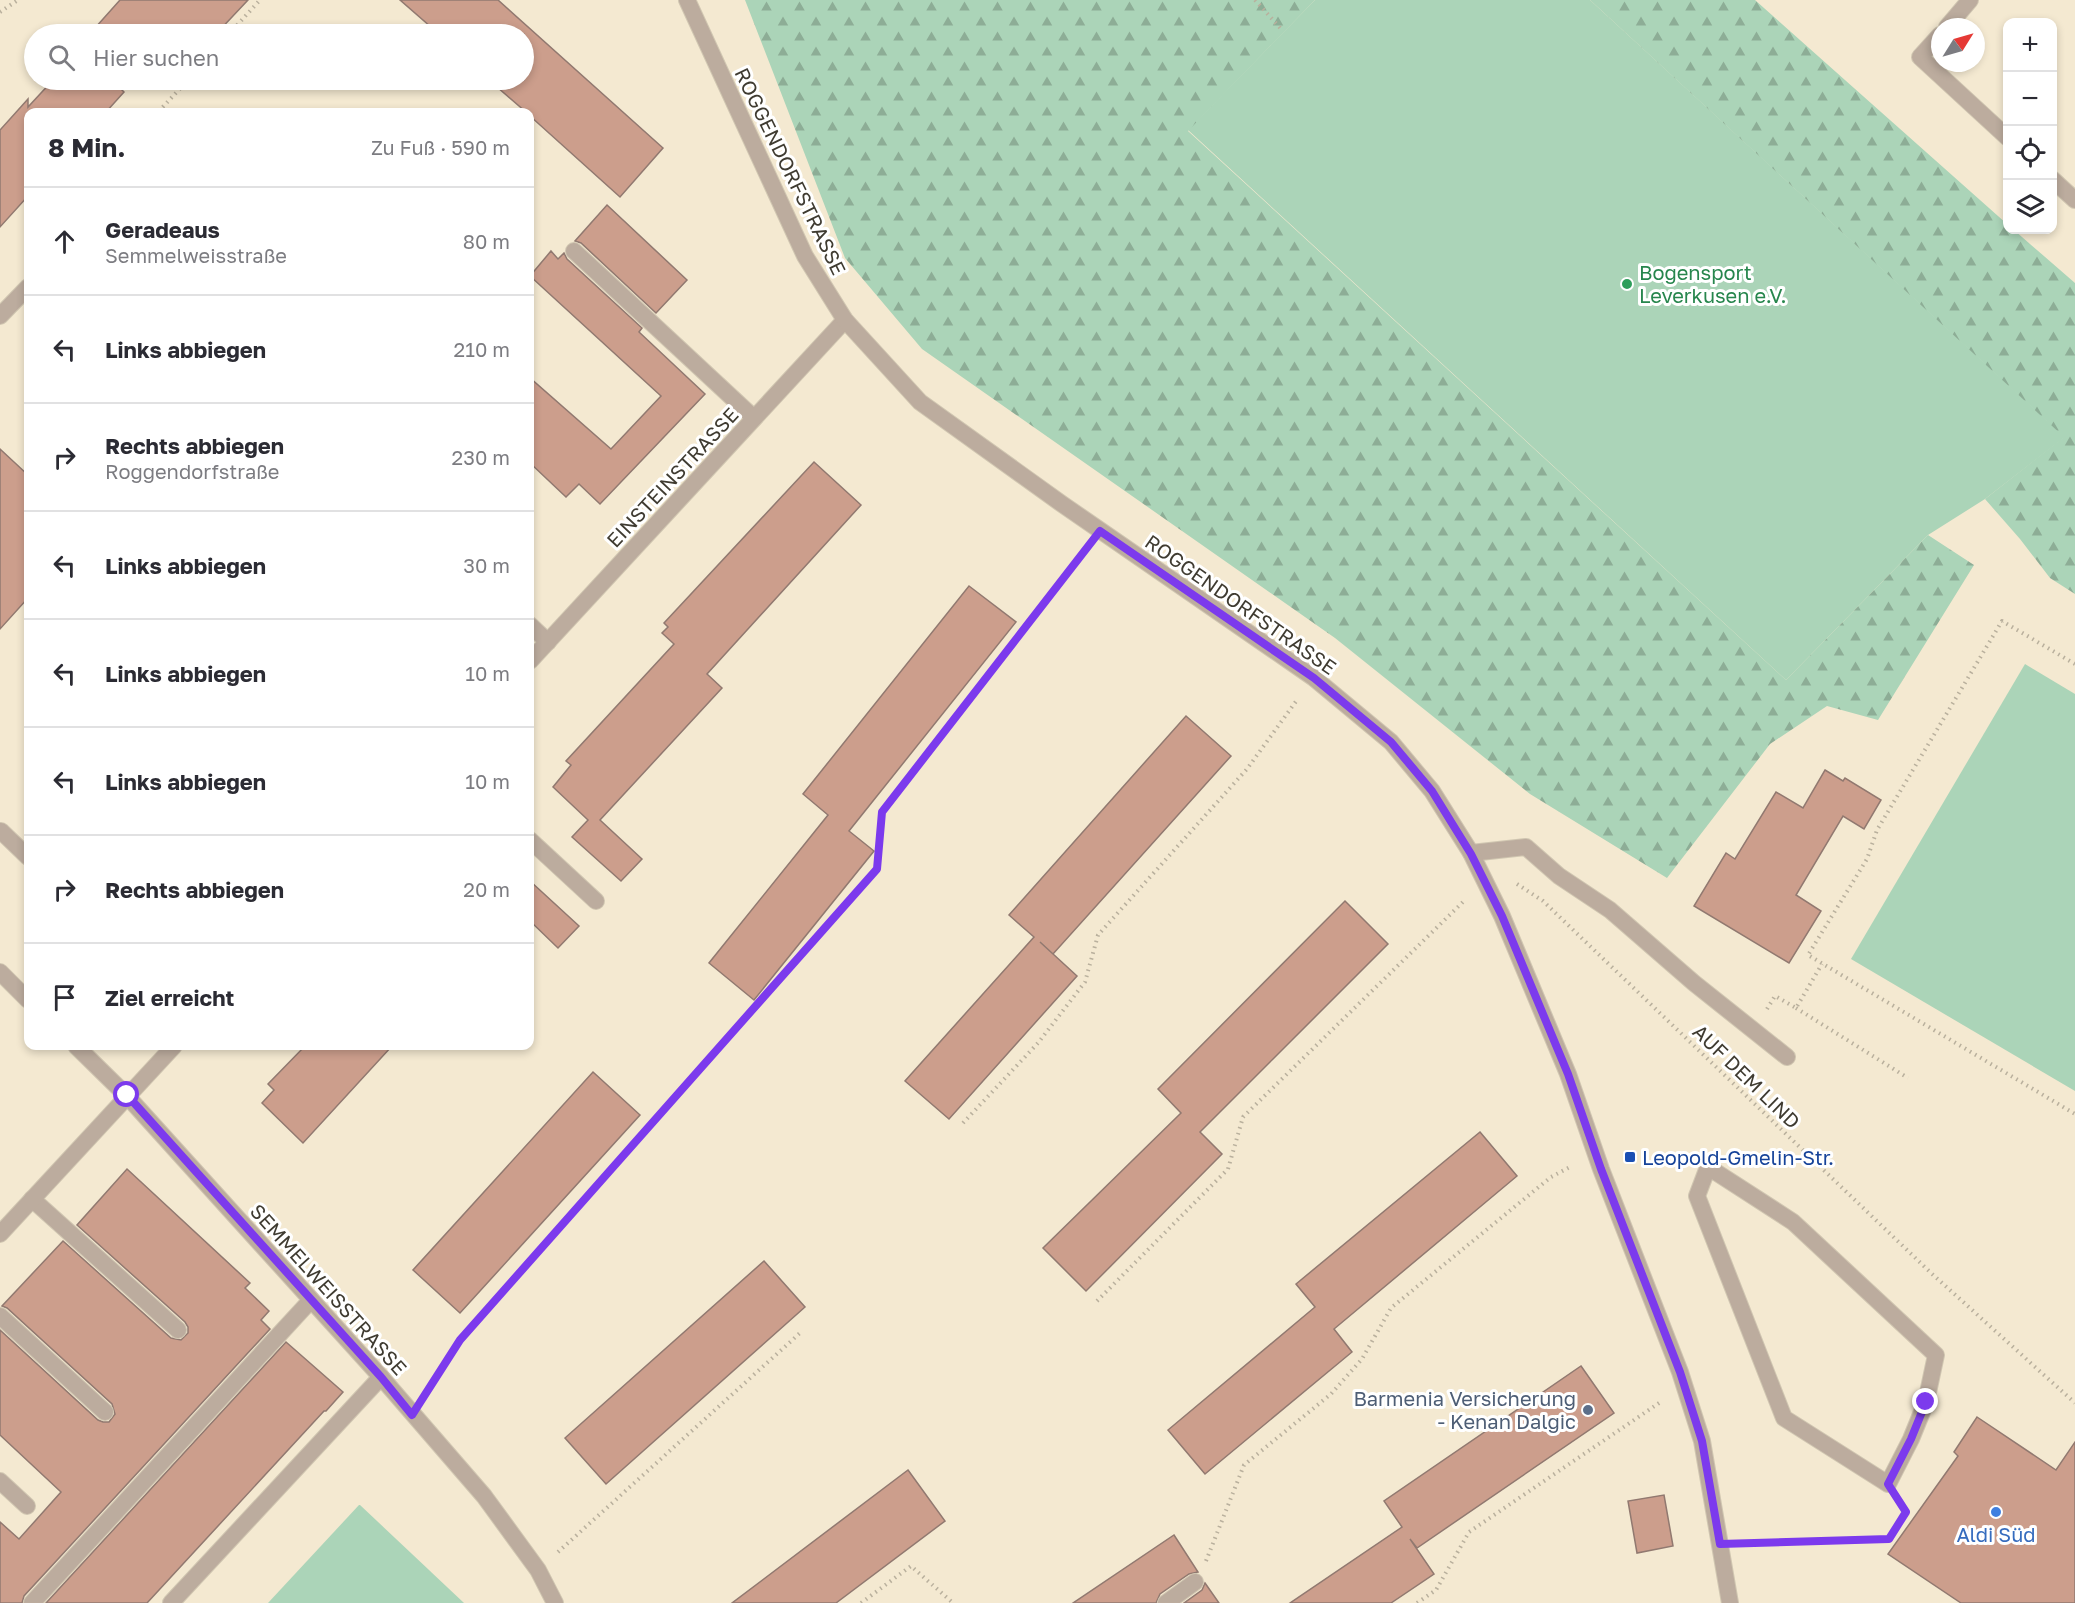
<!DOCTYPE html>
<html lang="de">
<meta charset="utf-8">
<style>
body{margin:0;font-family:"Golos Text",sans-serif;background:#f7f7f7;color:#2b2b33}
.controls{position:absolute;right:18px;top:18px;display:grid;overflow:hidden;border-radius:12px;box-shadow:0 3px 9px #0003}
.controls button{width:54px;height:54px;display:grid;place-items:center;padding:0;border:0;border-bottom:2px solid #e1e1e2;background:#fff;color:#2b2b33;font:30px sans-serif}
.compass{position:absolute;left:1931px;top:18px;width:54px;height:54px;border-radius:50%;background:#fff;box-shadow:0 3px 9px #0003;rotate:53deg}
.stop{position:absolute;width:18px;height:18px;margin:-14px;border:4px solid #7c3aed;border-radius:50%;background:#fff}
.stop.end{background:#7c3aed;border-color:#fff;box-shadow:0 2px 6px #0008}
.list{margin:0;padding:0;list-style:none}
h2{display:flex;justify-content:space-between;align-items:center;height:78px;margin:0;padding:0 24px;font-size:26px}
h2 small{font-size:20px;font-weight:400;color:#7c7c81}
.list li{display:grid;grid-template-columns:39px 1fr auto;gap:18px;align-items:center;box-sizing:border-box;height:108px;padding:0 24px;border-top:2px solid #e1e1e2}
.list b{display:block;font-size:22px;white-space:nowrap}
.list p{margin:0;font-size:20px;white-space:nowrap;color:#7c7c81}
.list em{font-size:20px;font-style:normal;color:#7c7c81}
.icon{flex:none;width:33px;height:33px;fill:none;stroke:currentColor;stroke-width:2;stroke-linecap:round;stroke-linejoin:round}
.map{position:relative;flex:none;width:2075px;height:1603px;overflow:hidden}
.search{position:absolute;background:#fff;box-shadow:0 3px 9px #0003;left:24px;top:24px;width:510px;height:66px;display:flex;align-items:center;gap:15px;box-sizing:border-box;padding:0 21px;border-radius:33px;color:#7c7c81;font-size:22px}
.panel{position:absolute;background:#fff;box-shadow:0 3px 9px #0003;left:24px;top:108px;width:510px;height:942px;border-radius:12px}
.map>svg:first-child{display:block}
</style>
<div class="map">
<svg width="2075" height="1603" viewBox="0 0 2075 1603">
<defs>
<pattern id="forest-firs" width="22" height="20" patternUnits="userSpaceOnUse" patternTransform="scale(1.5)"><rect width="22" height="20" fill="#abd4b8"/><path d="M5 1l3.5 6h-7zM16 11l3.5 6h-7z" fill="#8dad96"/></pattern>
</defs>
<rect width="100%" height="100%" fill="#f4e9d1"/>
<g fill="#abd4b8">
<path d="M1315,0H1590L2065,437L1985,499L1928,535L1786,680L1188,130Z"/>
<path d="M2025,664L2075,694V1091L1851,959Z"/>
<path d="M359,1505H360L464,1603H268Z"/>
</g>
<g fill="url(#forest-firs)">
<path d="M745,0H1315L1188,131L1786,680L1928,535L1974,565L1878,720L1827,706L1770,744L1667,878L1530,794L1335,638L922,349L845,258Z"/>
<path d="M1590,0H1755L2007,224L2008,230H2014L2075,283V594L2050,578L2020,539L1985,499L2064,437Z"/>
</g>
<g fill="#cc9e8c" stroke="#917970" stroke-width="1.5">
<path d="M120,0H248L216,34H94L97,30L95,28Z"/>
<path d="M400,0H498L663,148L620,197L530,116V112H526L489,80H524V34H439Z"/>
<path d="M53,80H130L121,89L124,92L106,112H28V196L0,227V130L28,99V107Z"/>
<path d="M607,205L687,280L656,313L581,243L575,241Z"/>
<path d="M551,251L558,259L564,253L567,259L642,328L639,332L705,394L600,504L579,484L566,497L530,463V378L611,449L661,396L530,276Z"/>
<path d="M0,449L28,475V598L0,629Z"/>
<path d="M814,462L861,505L707,674L722,688L600,820L642,859L621,881L572,837L588,820L553,787L571,765L566,761L674,644L662,633L668,627L664,623Z"/>
<path d="M969,586L1016,622L849,831L874,851L754,1000L709,963L828,815L803,794Z"/>
<path d="M1186,716L1231,756L1053,954L1040,942L1077,976L949,1119L905,1081L1034,937L1009,915Z"/>
<path d="M1825,770L1843,781L1845,778L1881,800L1864,829L1843,816L1796,895L1821,911L1789,963L1694,906L1726,853L1735,859L1776,792L1803,808Z"/>
<path d="M530,881L579,926L558,948L530,921Z"/>
<path d="M1345,901L1388,944L1200,1132L1222,1154L1086,1291L1043,1248L1181,1113L1158,1089Z"/>
<path d="M305,1046H392L303,1143L262,1103L274,1090L268,1084Z"/>
<path d="M593,1072L640,1115L460,1313L413,1270Z"/>
<path d="M1480,1132L1517,1176L1334,1329L1352,1352L1205,1474L1168,1430L1315,1307L1296,1284Z"/>
<path d="M127,1169L250,1283L245,1288L269,1311L261,1320L270,1329L24,1596L22,1603H0V1522L19,1539L61,1492L0,1435V1330L98,1420L103,1422H109L115,1414L112,1404L7,1308L2,1306L63,1241L171,1338L181,1340L188,1333V1327L185,1322L77,1225Z"/>
<path d="M764,1261L805,1307L606,1484L565,1438Z"/>
<path d="M286,1342L343,1392L326,1411H324L147,1603H46Z"/>
<path d="M1581,1366L1614,1413L1417,1548L1410,1539L1434,1574L1391,1603H1290L1402,1527L1384,1501Z"/>
<path d="M1977,1417L2056,1470L2075,1442V1603H1961L1888,1554L1958,1456L1954,1452Z"/>
<path d="M908,1470L945,1521L836,1603H732Z"/>
<path d="M1664,1495L1673,1546L1637,1553L1628,1501Z"/>
<path d="M1174,1535L1198,1572L1189,1574L1160,1594L1156,1603H1073Z"/>
<path d="M1205,1583L1219,1603H1184L1202,1590Z"/>
</g>
<g fill="none" stroke-linecap="round" stroke-linejoin="round">
<g stroke="#d0c6b1" stroke-width="18">
<g id="service">
<path d="M1947,27L1970,0"/>
<path d="M1940,35L1920,57L2008,138"/>
<path d="M2052,179L2075,200"/>
<path d="M574,251L754,418"/>
<path d="M0,316L28,287"/>
<path d="M1,831L28,857"/>
<path d="M530,840L596,901"/>
<path d="M1471,853L1526,847L1559,876L1610,910L1694,983L1787,1057"/>
<path d="M1708,1167L1793,1222L1936,1355L1926,1402L1911,1439L1888,1484L1784,1418L1697,1196Z"/>
<path d="M32,1199L178,1330"/>
<path d="M0,1316L105,1412"/>
<path d="M0,1481L27,1506"/>
<path d="M32,1603L311,1300"/>
<path d="M171,1603L381,1377"/>
<path d="M1166,1603L1195,1582"/>
</g>
</g>
<g stroke="#d0c6b1" stroke-width="18">
<g id="minor">
<path d="M530,625L548,642"/>
<path d="M530,661L845,320"/>
<path d="M0,972L28,1000"/>
<path d="M76,1046L127,1096L381,1377L484,1496L538,1570L555,1603"/>
<path d="M0,1234L174,1046"/>
</g>
</g>
<g stroke="#d0c6b1" stroke-width="18">
<path id="tertiary" d="M687,0L805,256L845,320L920,402L1062,504L1314,678L1391,742L1432,791L1471,853L1502,916L1568,1074L1601,1169L1680,1372L1702,1441L1730,1603"/>
</g>
<g stroke="#b9b09d" stroke-width="4" stroke-dasharray="1.5 4.5" stroke-linecap="butt">
<path d="M1255,0L1282,30"/>
<path d="M0,12L18,0"/>
<path d="M229,34L260,0"/>
<path d="M160,112V110L188,80"/>
<path d="M2075,664L2002,621L1877,830L1867,859L1808,955L2075,1114"/>
<path d="M1517,884L1543,901L1930,1272L2075,1403"/>
<path d="M1796,1008L1908,1078"/>
<path d="M1767,1009L1775,996L1796,1008L1822,964"/>
<path d="M963,1123L1038,1043L1085,982L1098,935L1247,769L1297,700"/>
<path d="M1097,1301L1228,1169L1243,1117L1465,900"/>
<path d="M427,1392L460,1340L877,869L882,812L1085,551"/>
<path d="M1745,1543L1889,1539L1906,1512L1902,1505"/>
<path d="M558,1552L800,1333"/>
<path d="M1206,1561L1244,1465L1331,1394L1362,1359L1391,1308L1551,1177L1572,1166"/>
<path d="M861,1603L911,1566L953,1603"/>
<path d="M1417,1603L1436,1590L1469,1532L1662,1401"/>
</g>
<use href="#service" stroke="#bcac9e" stroke-width="16"/>
<use href="#minor" stroke="#bcac9e" stroke-width="16"/>
<use href="#tertiary" stroke="#bcac9e" stroke-width="16"/>
</g>
<g fill="none" stroke-linecap="round" stroke-linejoin="round">
<path stroke="#7c3aed" stroke-width="8" d="M127,1095L381,1377L412,1415L460,1340L877,869L882,812L1100,531L1314,678L1391,742L1432,791L1471,854L1502,916L1568,1074L1601,1169L1680,1372L1702,1441L1720,1544L1889,1539L1906,1512L1888,1484L1911,1439L1926,1402"/>
</g>
<circle fill="#2e9e5b" stroke="#fff" stroke-width="2" cx="1627" cy="284" r="6"/>
<rect fill="#1a4fb4" stroke="#fff" stroke-width="2" x="1624" y="1151" width="12" height="12" rx="3"/>
<circle fill="#5c6f8a" stroke="#fff" stroke-width="2" cx="1588" cy="1410" r="6"/>
<circle fill="#3f7fe0" stroke="#fff" stroke-width="2" cx="1996" cy="1512" r="6"/>
<g text-anchor="middle" dominant-baseline="central" stroke-width="6" stroke-linejoin="round" paint-order="stroke">
<g font-size="20" fill="#3f3b31" stroke="#fff">
<text transform="translate(791 171) rotate(64)">ROGGENDORFSTRASSE</text>
<text transform="translate(672 477) rotate(-47)">EINSTEINSTRASSE</text>
<text transform="translate(1241 604) rotate(35)">ROGGENDORFSTRASSE</text>
<text transform="translate(1747 1076) rotate(44)">AUF DEM LIND</text>
<text transform="translate(329 1289) rotate(48)">SEMMELWEISSTRASSE</text>
</g>
<g font-size="20" fill="#27864d" stroke="#fff" text-anchor="start">
<text x="1639" y="272">Bogensport<tspan x="1639" dy="23">Leverkusen e.V.</tspan></text>
</g>
<g font-size="20" fill="#164399" stroke="#fff" text-anchor="start">
<text x="1642" y="1157">Leopold-Gmelin-Str.</text>
</g>
<g font-size="20" fill="#4e5e75" stroke="#fff" text-anchor="end">
<text x="1576" y="1398">Barmenia Versicherung<tspan x="1576" dy="23">- Kenan Dalgic</tspan></text>
</g>
<g font-size="20" fill="#366cbe" stroke="#fff">
<text x="1996" y="1534">Aldi Süd</text>
</g>
</g>
</svg>
<div class="controls">
<button>+</button>
<button>−</button>
<button><svg class="icon" aria-label="locate" viewBox="0 0 24 24"><circle cx="12" cy="12" r="6"/><path d="M12 2v4M12 18v4M2 12h4M18 12h4"/></svg></button>
<button><svg class="icon" aria-label="layers" viewBox="0 0 24 24"><path d="M12 4l9 5-9 5-9-5zM3 14l9 5 9-5"/></svg></button>
</div>
<svg class="compass" viewBox="-18 -18 36 36"><path d="M0-13l5 13h-10z" fill="#e53935"/><path d="M0 13l5-13h-10z" fill="#7c7c81"/></svg>
<div class="stop" style="left:127px;top:1095px"></div>
<div class="stop end" style="left:1926px;top:1402px"></div>
<div class="search"><svg class="icon" aria-label="search" viewBox="0 0 24 24"><circle cx="10" cy="10" r="6"/><path d="M15 15l6 6"/></svg>Hier suchen</div>
<section class="panel">
<h2>8 Min.<small>Zu Fuß · 590 m</small></h2>
<ul class="list">
<li><svg class="icon" aria-label="ahead" viewBox="0 0 24 24"><path d="M12 20V5M6 11l6-6 6 6"/></svg><div><b>Geradeaus</b><p>Semmelweisstraße</p></div><em>80 m</em></li>
<li><svg class="icon" aria-label="left" viewBox="0 0 24 24"><path d="M17 20v-9H6M10 6l-5 5 5 5"/></svg><div><b>Links abbiegen</b></div><em>210 m</em></li>
<li><svg class="icon" aria-label="right" viewBox="0 0 24 24"><path d="M7 20v-9h11M14 6l5 5-5 5"/></svg><div><b>Rechts abbiegen</b><p>Roggendorfstraße</p></div><em>230 m</em></li>
<li><svg class="icon" aria-label="left" viewBox="0 0 24 24"><path d="M17 20v-9H6M10 6l-5 5 5 5"/></svg><div><b>Links abbiegen</b></div><em>30 m</em></li>
<li><svg class="icon" aria-label="left" viewBox="0 0 24 24"><path d="M17 20v-9H6M10 6l-5 5 5 5"/></svg><div><b>Links abbiegen</b></div><em>10 m</em></li>
<li><svg class="icon" aria-label="left" viewBox="0 0 24 24"><path d="M17 20v-9H6M10 6l-5 5 5 5"/></svg><div><b>Links abbiegen</b></div><em>10 m</em></li>
<li><svg class="icon" aria-label="right" viewBox="0 0 24 24"><path d="M7 20v-9h11M14 6l5 5-5 5"/></svg><div><b>Rechts abbiegen</b></div><em>20 m</em></li>
<li><svg class="icon" aria-label="arrive" viewBox="0 0 24 24"><path d="M6 21V4h12l-3 4 3 4H6"/></svg><div><b>Ziel erreicht</b></div></li>
</ul>
</section>
</div>
